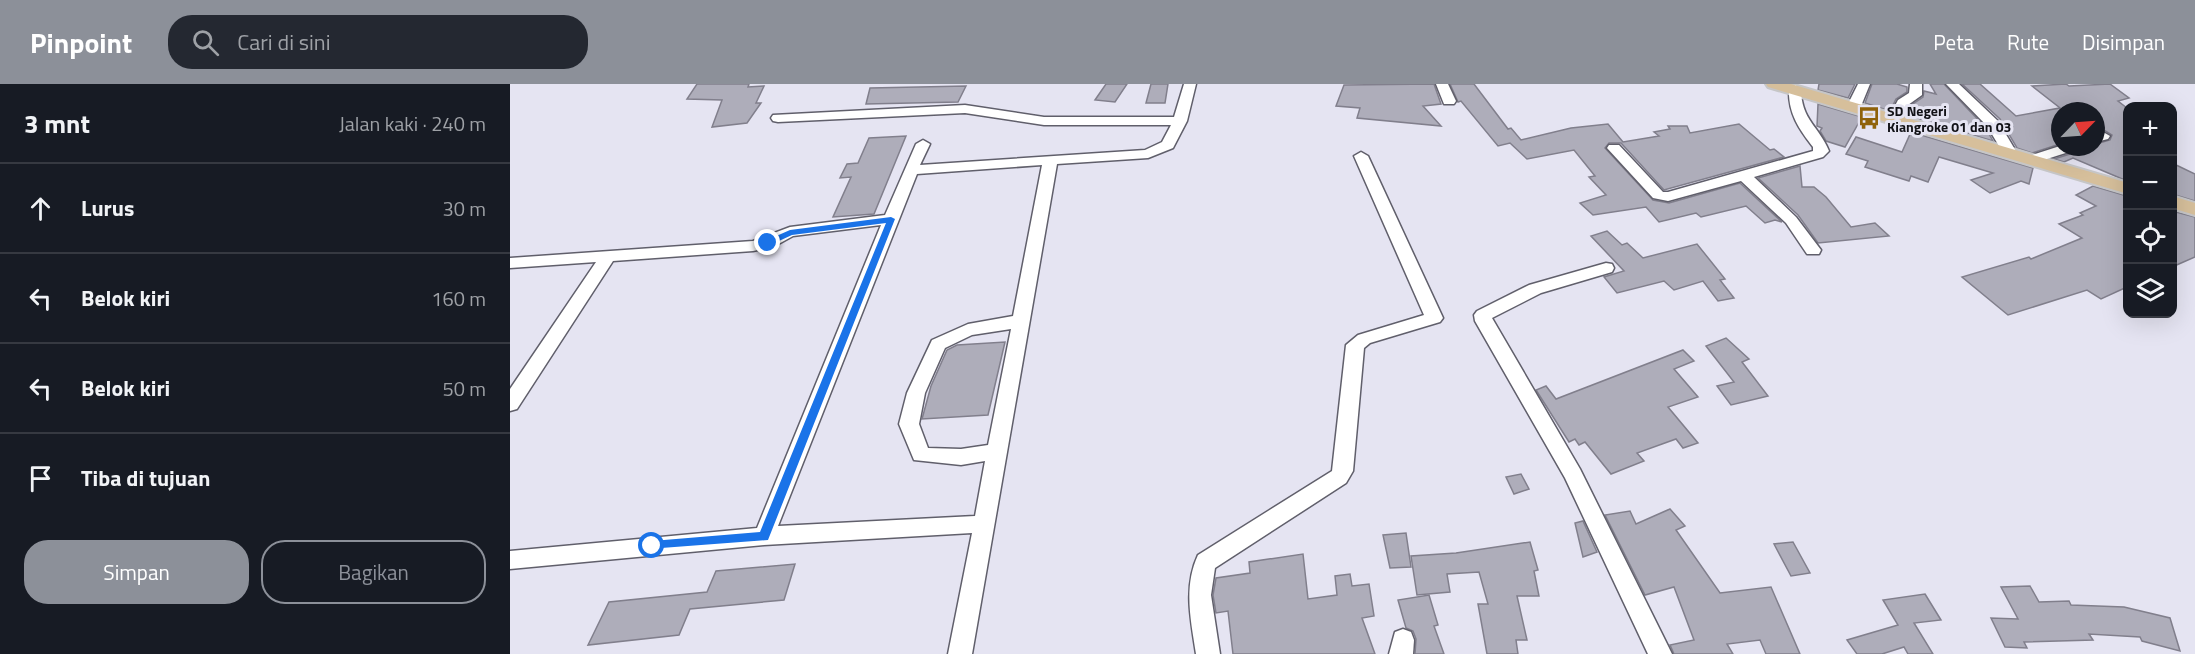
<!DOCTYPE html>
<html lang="id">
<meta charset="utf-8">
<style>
body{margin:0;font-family:"Titillium Web",sans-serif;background:#242831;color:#f1f3f6}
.controls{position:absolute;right:18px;top:18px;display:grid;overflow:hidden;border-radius:12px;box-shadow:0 6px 24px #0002}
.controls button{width:54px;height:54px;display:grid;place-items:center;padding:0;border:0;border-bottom:2px solid #363941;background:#171b24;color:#f1f3f6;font:30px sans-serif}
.compass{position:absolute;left:1541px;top:18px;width:54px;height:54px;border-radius:50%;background:#171b24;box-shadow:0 6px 24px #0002;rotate:65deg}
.stop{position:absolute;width:18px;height:18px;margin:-14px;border:4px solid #1a73e8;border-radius:50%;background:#fff}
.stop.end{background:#1a73e8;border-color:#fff;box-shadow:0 2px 6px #0008}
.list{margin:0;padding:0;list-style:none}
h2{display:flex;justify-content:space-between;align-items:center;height:78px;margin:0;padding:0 24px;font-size:26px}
h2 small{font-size:20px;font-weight:400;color:#9ea1a6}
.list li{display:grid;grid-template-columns:39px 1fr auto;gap:18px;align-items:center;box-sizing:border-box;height:90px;padding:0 24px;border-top:2px solid #363941}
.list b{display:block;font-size:22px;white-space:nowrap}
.list em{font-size:20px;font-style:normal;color:#9ea1a6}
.actions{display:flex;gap:12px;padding:18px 24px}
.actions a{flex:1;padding:14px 0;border:2px solid #8c9099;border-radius:24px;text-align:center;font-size:21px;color:#8c9099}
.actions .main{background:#8c9099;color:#fff}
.icon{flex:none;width:33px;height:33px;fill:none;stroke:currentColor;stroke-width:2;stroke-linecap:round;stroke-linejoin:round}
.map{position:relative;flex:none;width:1685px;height:570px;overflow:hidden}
header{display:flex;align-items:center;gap:36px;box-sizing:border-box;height:84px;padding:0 30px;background:#8c9099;color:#fff}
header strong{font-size:28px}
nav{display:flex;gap:33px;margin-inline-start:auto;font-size:21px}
.search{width:420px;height:54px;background:#242831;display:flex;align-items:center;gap:15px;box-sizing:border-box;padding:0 21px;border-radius:24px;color:#9ea1a6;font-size:22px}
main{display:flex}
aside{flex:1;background:#171b24}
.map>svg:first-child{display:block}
</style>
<header>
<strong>Pinpoint</strong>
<div class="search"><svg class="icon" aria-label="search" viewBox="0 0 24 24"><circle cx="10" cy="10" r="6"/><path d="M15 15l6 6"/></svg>Cari di sini</div>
<nav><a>Peta</a><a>Rute</a><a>Disimpan</a></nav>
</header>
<main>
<aside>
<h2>3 mnt<small>Jalan kaki · 240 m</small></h2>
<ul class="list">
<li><svg class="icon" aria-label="ahead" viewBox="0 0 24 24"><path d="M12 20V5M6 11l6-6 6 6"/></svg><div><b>Lurus</b></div><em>30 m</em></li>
<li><svg class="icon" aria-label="left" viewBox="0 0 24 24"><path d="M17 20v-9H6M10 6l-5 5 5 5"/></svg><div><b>Belok kiri</b></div><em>160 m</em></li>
<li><svg class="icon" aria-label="left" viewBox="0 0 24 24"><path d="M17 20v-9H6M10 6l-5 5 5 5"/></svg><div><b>Belok kiri</b></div><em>50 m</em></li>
<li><svg class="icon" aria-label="arrive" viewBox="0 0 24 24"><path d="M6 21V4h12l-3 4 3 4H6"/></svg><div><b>Tiba di tujuan</b></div></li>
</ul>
<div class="actions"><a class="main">Simpan</a><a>Bagikan</a></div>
</aside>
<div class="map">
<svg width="1685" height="570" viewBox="0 0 1685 570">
<rect width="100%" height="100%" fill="#e5e4f2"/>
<g fill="#aeadba" stroke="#817f8c" stroke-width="1.5">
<path d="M187,0H239L238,3L254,2L246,19H251L237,39L202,43L212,16L177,15Z"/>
<path d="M596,0H617L605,18L585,16Z"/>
<path d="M641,0H658L655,19H636Z"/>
<path d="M924,0L931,20L913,22L931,42L847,34L850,24L826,22L834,1Z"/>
<path d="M940,0H964L998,45L1001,44L1011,56L1061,44L1098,40L1113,58L1149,52L1144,48L1160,45L1158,42H1177L1180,49L1229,40L1260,66L1264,65L1274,73L1154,106L1111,59H1099L1095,64L1143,116L1159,119L1230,99L1272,138L1265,136L1255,139L1236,122L1191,133L1186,129L1149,138L1136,123L1083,131L1070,119L1096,111L1079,93L1085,92L1064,66L1017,75L1000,59L988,62L951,17L948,18Z"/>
<path d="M1309,0H1345L1338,14L1308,6Z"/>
<path d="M1362,0H1387L1397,3V8L1386,15L1380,27L1355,19Z"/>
<path d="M1420,0H1434L1475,43L1483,57L1396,31L1400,22L1413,13L1414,7L1426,10Z"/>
<path d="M1452,0H1470L1506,32L1550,24V60L1522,69L1507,64L1490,35Z"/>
<path d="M1556,0L1559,2L1600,0L1619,14L1608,17L1617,24V97L1563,74L1554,78L1544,75L1566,68L1569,63H1586V60L1600,56L1602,51L1594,46L1586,48V27H1554L1522,2Z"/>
<path d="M456,2L448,18L356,20L360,4Z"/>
<path d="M1308,20L1352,33L1335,63L1316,57L1310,47L1312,44L1307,42Z"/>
<path d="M1401,48L1523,84L1519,100L1511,97L1480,109L1461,96L1483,89L1429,73L1418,98L1401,92L1399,97L1355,83L1358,77L1336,70L1346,53L1392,68Z"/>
<path d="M396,52L364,130L323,133L341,93L330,94L337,80L348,79L359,54Z"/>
<path d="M1662,79L1685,90V117L1662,110Z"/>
<path d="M1290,82L1292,103H1304L1316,113L1341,143L1365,139L1379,152L1308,159L1288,131L1248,94Z"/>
<path d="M1583,102L1617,112V203L1591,215L1577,206L1498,231L1452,193L1519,173L1521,175L1572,154L1549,140L1573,131L1570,129L1586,122L1566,111Z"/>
<path d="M1662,127L1685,133V173L1662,183Z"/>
<path d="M1097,147L1112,161L1117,159L1133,174L1187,160L1215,195L1210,196L1224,214L1208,217L1193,197L1164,206L1154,197L1107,209L1094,193L1114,187L1081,152Z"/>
<path d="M1216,254L1239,275L1232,278L1258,312L1221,321L1207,302L1224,298L1196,262Z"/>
<path d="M495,258L478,331L412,335L421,302L437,266L447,261Z"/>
<path d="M1173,266L1184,277L1164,285L1188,313L1158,323L1188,359L1173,364L1166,355L1127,369L1134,377L1101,390L1075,358L1069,361L1065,355L1059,358L1026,306L1036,302L1046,315Z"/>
<path d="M1011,390L1019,405L1004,410L996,393Z"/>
<path d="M1160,425L1175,442L1166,446L1210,509L1261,503L1290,570H1256L1250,556L1217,560L1223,570H1164L1160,561L1184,556L1164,503L1135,511L1095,431L1120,427L1126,440Z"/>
<path d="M1073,437L1087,468L1073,473L1065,439Z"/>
<path d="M896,449L901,483L880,484L873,451Z"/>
<path d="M1020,458L1028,486L1024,487L1029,512H1007L1017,556H1006L1008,570H977L968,520H978L969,488L937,490L940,508L907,511L901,472L946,469Z"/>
<path d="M1283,458L1300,489L1281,492L1264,460Z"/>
<path d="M793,470L798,515L827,511L825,492L840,490L842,502L859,500L864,532L852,534L865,570H723L718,527L706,529L703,511L706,494L740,489L739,478Z"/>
<path d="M285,480L274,516L180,525L169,551L78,561L99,518L197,508L206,487Z"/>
<path d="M1520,502L1529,518L1559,517L1561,521L1614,523L1660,534L1670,567L1632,557L1630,553L1579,550L1583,556L1514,558L1517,564L1495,563L1481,534L1508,535L1491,503Z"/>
<path d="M1415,510L1431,536L1404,539L1423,570H1398L1394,563L1372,570H1347L1337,556L1388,541L1373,516Z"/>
<path d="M919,511L928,541L924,542L934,570H905L906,555L903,547L896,544L888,516Z"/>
</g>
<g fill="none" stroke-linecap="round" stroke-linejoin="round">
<g stroke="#605f6b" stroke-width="3">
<g id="minor">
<path d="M674,0H686L677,37L663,64L638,74L547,80L462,570H438L462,449L254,461L0,485V467L247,444L371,141L283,152L263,163L243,167L103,177L7,325L0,327V305L86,178L0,184V174L243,157L280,143L375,131L406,60L413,56L420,60L410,81L635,66L652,58L661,41H534L455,29L268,38L263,37L261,34L263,31L455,21L534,33H664ZM532,81L503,232L458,240L422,256L397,309L389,340L404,376L451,381L475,377L465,432L268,442L407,90ZM501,245L478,361L451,365L418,364L409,340L415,309L435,264L462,251Z"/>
<path d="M926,0H938L946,17L944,20H934Z"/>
<path d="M1348,0H1360L1351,22L1344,26L1337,22Z"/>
<path d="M1400,0H1412V11L1398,21L1390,38H1380L1378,35L1388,16L1399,9Z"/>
<path d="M1436,0H1449L1488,37L1507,69L1505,72H1495L1477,42Z"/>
<path d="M1285,1L1291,5C1291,36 1309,42 1319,67L1313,73L1244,93L1286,133L1311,166L1309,170H1297L1276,139L1231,97L1158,117L1143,114L1097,64L1099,61H1109L1153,108H1158L1303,67V63C1289,45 1278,29 1279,5Z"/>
<path d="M1593,48L1600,52L1598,55L1586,58V50Z"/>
<path d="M1550,62L1567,63L1565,66L1521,80L1514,76L1516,73Z"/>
<path d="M851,68L858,72L933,234L930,238L860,259L854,264L843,387L836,399L705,484L701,511L710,570H686C681,537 673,503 688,471L822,387L836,261L848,251L914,231L844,72Z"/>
<path d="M1096,179L1102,180L1104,184L1102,188L1031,209L982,234L1070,385L1162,570H1138L1055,394L965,237L964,231L967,227L1019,201Z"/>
<path d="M893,545L901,548L904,556L903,570H879L885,548Z"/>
</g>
</g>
<g stroke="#c6c6c7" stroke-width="4">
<g id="major">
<path d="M1256,0H1281L1618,99V110L1258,3Z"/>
<path d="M1662,112L1685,119V131L1662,124Z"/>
</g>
</g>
<use href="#minor" fill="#fff" fill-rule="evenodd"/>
<use href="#major" fill="#d6bf9b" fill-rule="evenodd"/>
</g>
<path fill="#1a73e8" d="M381,133L385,135L258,456L138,465V458L142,457L250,448L376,139L282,151L258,162L253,159L255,157L280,146Z"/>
<defs>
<g id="bus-bare" transform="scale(1.8)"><path d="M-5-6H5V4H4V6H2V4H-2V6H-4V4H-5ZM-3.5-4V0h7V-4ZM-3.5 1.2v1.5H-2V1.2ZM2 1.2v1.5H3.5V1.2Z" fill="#8f620a" stroke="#e5e4f2" stroke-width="2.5" paint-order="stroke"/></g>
</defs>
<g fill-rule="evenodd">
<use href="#bus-bare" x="1359" y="34"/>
</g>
<g text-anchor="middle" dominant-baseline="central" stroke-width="6" stroke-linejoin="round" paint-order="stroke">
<g font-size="14" font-weight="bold" fill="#121217" stroke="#e5e4f2" text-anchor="start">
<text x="1377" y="26">SD Negeri<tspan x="1377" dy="16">Kiangroke 01 dan 03</tspan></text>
</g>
</g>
</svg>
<div class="controls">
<button>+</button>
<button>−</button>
<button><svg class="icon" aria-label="locate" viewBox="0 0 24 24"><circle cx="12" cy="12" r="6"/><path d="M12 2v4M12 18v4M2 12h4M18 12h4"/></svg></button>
<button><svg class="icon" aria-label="layers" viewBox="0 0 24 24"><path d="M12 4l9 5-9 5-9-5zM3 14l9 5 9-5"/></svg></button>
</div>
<svg class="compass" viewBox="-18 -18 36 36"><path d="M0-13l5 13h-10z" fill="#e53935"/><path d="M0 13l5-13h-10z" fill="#9ea1a6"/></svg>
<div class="stop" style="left:142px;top:462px"></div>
<div class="stop end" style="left:258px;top:159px"></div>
</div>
</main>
